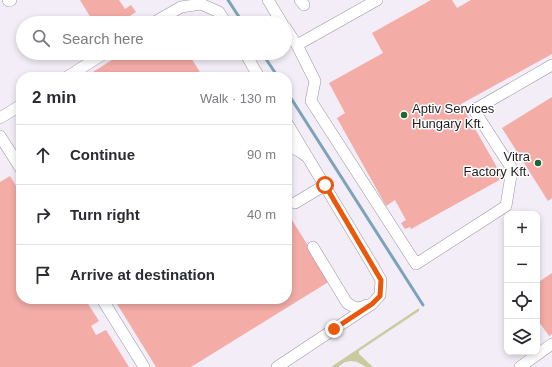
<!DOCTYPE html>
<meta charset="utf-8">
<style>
body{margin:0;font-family:Arial,sans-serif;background:#f7f7f7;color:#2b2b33}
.controls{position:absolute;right:12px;bottom:12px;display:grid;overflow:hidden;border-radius:8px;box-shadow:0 2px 6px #0003}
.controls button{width:36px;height:36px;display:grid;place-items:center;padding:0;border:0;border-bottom:1px solid #e1e1e2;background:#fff;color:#2b2b33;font:20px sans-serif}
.stop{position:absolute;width:12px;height:12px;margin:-9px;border:3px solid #ea580c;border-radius:50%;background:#fff}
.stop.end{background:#ea580c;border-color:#fff;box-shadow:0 1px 4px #0008}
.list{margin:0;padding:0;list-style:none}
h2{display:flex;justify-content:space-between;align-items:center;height:52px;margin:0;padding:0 16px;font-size:17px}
h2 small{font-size:13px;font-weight:400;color:#7c7c81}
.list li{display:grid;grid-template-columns:26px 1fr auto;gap:12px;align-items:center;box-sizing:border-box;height:60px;padding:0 16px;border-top:1px solid #e1e1e2}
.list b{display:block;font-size:15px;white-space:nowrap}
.list em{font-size:13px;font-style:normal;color:#7c7c81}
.icon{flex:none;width:22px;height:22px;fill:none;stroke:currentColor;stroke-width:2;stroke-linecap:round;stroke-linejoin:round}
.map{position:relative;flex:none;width:552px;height:367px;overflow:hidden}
.search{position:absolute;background:#fff;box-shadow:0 2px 6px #0003;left:16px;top:16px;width:276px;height:44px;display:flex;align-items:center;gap:10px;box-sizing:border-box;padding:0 14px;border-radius:22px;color:#7c7c81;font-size:15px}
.panel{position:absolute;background:#fff;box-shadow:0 2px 6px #0003;left:16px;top:72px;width:276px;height:232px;border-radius:16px}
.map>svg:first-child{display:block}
</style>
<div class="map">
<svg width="552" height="367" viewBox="0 0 552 367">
<rect width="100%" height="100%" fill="#f2edf6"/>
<path fill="#c9cb9f" d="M419,308V311L359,351V354L373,367H366L357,362L351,361L345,362L338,367H331Z"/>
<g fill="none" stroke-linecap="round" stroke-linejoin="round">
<g stroke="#7da3b8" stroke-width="3">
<path d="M228,0L243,23"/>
<path d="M262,53L278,77"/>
<path d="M287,92L423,305"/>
</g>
</g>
<g fill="#f4aca7">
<path d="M80,0H119L125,9L131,5L136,12L119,23H94Z"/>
<path d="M431,0H452L457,8L471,0H552V54L461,104L503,178L411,229L410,227L405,229L401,223L406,220L395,200L386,206L337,118L345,113L329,83L383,53L372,33Z"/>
<path d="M123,53H188L203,77H85Z"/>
<path d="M552,97V198L548,201L502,128Z"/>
<path d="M10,176L21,194V299H85L99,321L91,326L96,335L106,330L129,367H0V182Z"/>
<path d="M287,212L330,281L191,367H156L114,299H287Z"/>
<path d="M552,273V334L549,336L537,319V283Z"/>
</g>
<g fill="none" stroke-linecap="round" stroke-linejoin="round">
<g stroke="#9a959e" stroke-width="12">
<g id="minor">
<path d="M8,0L9,1L11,0"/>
<path d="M268,0L282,23"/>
<path d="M300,0L304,5"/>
<path d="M153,23L181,7L201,4L219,12L226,23"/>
<path d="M285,27L297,45L377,0"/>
<path d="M297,45L315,81L311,101L416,264L506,206L512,169L474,110L552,65"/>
<path d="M245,53L259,77"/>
<path d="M67,77L105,53"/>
<path d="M0,118L21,105"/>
<path d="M0,136L21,169"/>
<path d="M287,147C295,147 300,152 306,156"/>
<path d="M295,203L325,185"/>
<path d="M313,247L347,303C356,309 358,309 367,305"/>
<path d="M102,299L144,367"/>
<path d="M277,367L372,304L380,295L381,280L373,266L287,123"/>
<path d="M520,367L552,344"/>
</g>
</g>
<use href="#minor" stroke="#fff" stroke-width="11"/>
</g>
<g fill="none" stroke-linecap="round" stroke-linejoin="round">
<path stroke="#ea580c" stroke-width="5" d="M325,185L381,280L380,296L372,304L334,329"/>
</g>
<g fill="#1e6735" stroke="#fff" stroke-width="1.5">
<circle cx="404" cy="115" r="4"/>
<circle cx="538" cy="163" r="4"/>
</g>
<g text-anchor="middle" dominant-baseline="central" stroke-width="3" stroke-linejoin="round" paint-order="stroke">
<g font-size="13" fill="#1f1e21" stroke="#fff" text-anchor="start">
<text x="412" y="108">Aptiv Services<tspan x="412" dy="15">Hungary Kft.</tspan></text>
<text x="530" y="156" text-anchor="end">Vitra<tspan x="530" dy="15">Factory Kft.</tspan></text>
</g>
</g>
</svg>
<div class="controls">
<button>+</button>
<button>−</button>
<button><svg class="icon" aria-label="locate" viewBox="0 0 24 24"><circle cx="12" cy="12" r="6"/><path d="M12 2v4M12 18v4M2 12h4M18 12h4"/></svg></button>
<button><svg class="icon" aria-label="layers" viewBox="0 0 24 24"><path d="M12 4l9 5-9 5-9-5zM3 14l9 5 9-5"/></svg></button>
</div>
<div class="stop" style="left:325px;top:185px"></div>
<div class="stop end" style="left:334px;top:329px"></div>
<div class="search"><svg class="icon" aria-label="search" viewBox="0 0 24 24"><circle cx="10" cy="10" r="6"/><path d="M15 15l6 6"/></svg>Search here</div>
<section class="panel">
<h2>2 min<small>Walk · 130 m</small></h2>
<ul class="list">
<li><svg class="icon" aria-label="ahead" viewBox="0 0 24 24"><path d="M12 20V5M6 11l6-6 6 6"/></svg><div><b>Continue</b></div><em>90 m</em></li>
<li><svg class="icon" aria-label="right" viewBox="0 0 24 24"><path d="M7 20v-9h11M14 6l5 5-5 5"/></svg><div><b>Turn right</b></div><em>40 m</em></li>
<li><svg class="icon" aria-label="arrive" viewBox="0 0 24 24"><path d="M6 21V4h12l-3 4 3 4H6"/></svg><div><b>Arrive at destination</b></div></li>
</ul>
</section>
</div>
